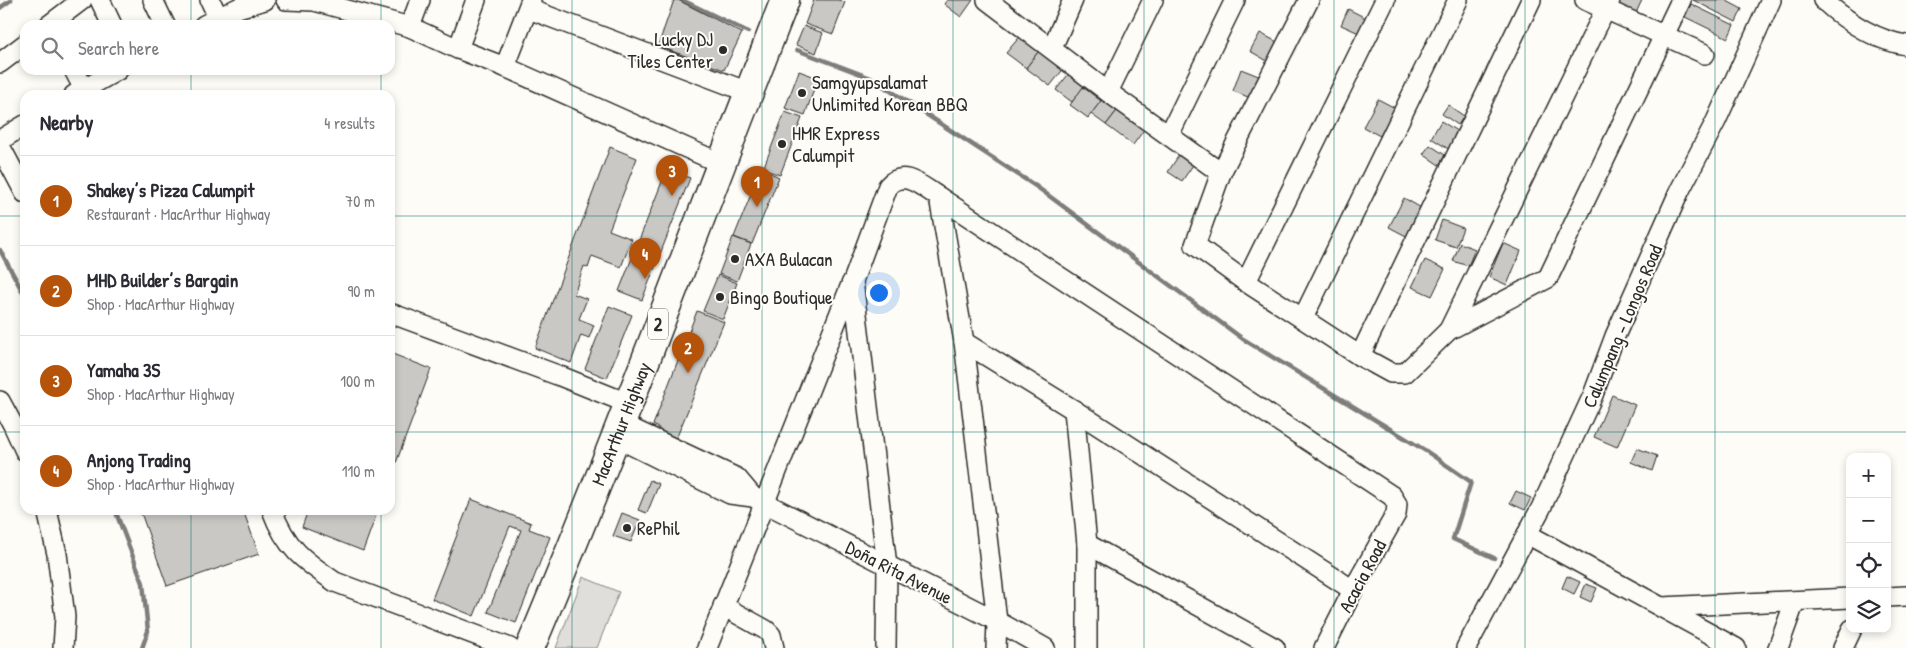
<!DOCTYPE html>
<meta charset="utf-8">
<style>
body{margin:0;font-family:"Patrick Hand",sans-serif;background:#f2f2f3;color:#2b2b33}
.controls{position:absolute;right:15px;bottom:15px;display:grid;overflow:hidden;border-radius:10px;box-shadow:0 2px 8px #0003}
.controls button{width:45px;height:45px;display:grid;place-items:center;padding:0;border:0;border-bottom:1px solid #e1e1e2;background:#fff;color:#2b2b33;font:25px sans-serif}
.you{position:absolute;left:878px;top:292px;width:18px;height:18px;margin:-12px;border:4px solid #fff;border-radius:50%;background:#1a73e8;box-shadow:0 0 0 8px #1a73e833}
.badge{display:grid;place-items:center;width:32px;height:32px;border-radius:50%;background:#b45309;color:#fff;font-size:16px;font-weight:700}
.pin{position:absolute;translate:-50% -41px;filter:drop-shadow(0 1px 2px #0008)}
.pin::after{content:'';position:absolute;top:26px;width:18px;height:15px;background:inherit;clip-path:polygon(0 0,100% 0,50% 100%)}
.list{margin:0;padding:0;list-style:none}
h2{display:flex;justify-content:space-between;align-items:center;height:65px;margin:0;padding:0 20px;font-size:21px}
h2 small{font-size:16px;font-weight:400;color:#7c7c81}
.list li{display:grid;grid-template-columns:32px 1fr auto;gap:15px;align-items:center;box-sizing:border-box;height:90px;padding:0 20px;border-top:1px solid #e1e1e2}
.list b{display:block;font-size:19px;white-space:nowrap}
.list p{margin:0;font-size:16px;white-space:nowrap;color:#7c7c81}
.list em{font-size:16px;font-style:normal;color:#7c7c81}
.icon{flex:none;width:28px;height:28px;fill:none;stroke:currentColor;stroke-width:2;stroke-linecap:round;stroke-linejoin:round}
.map{position:relative;flex:none;width:1906px;height:648px;overflow:hidden}
.search{position:absolute;background:#fff;box-shadow:0 2px 8px #0003;left:20px;top:20px;width:375px;height:55px;display:flex;align-items:center;gap:12px;box-sizing:border-box;padding:0 18px;border-radius:15px;color:#7c7c81;font-size:19px}
.panel{position:absolute;background:#fff;box-shadow:0 2px 8px #0003;left:20px;top:90px;width:375px;height:425px;border-radius:15px}
.map>svg:first-child{display:block}
</style>
<div class="map">
<svg width="1906" height="648" viewBox="0 0 1906 648">
<rect width="100%" height="100%" fill="#fdfcf7"/>
<filter id="ink" filterUnits="userSpaceOnUse"><feTurbulence type="fractalNoise" baseFrequency=".02" numOctaves="2"/><feDisplacementMap in="SourceGraphic" scale="10" xChannelSelector="R" yChannelSelector="G"/><feConvolveMatrix kernelMatrix="1 2 1 2 8 2 1 2 1" color-interpolation-filters="sRGB"/></filter>
<g filter="url(#ink)">
<path fill="#dfdeda" stroke="#858482" d="M583,577L619,592L597,648H556Z"/>
<g fill="none" stroke-linecap="round" stroke-linejoin="round">
<g stroke="#7e7d7b" stroke-width="4.5">
<path d="M682,0L748,32"/>
<path d="M0,8L11,0"/>
<path d="M797,50L871,78L1037,187L1243,339L1426,451L1471,482L1453,539L1494,558"/>
<path d="M0,250L25,296"/>
<path d="M115,510L143,583L148,631L142,648"/>
</g>
</g>
<g fill="#c9c8c4" stroke="#2b2b2b">
<path d="M674,0H678L742,33L724,70L658,46Z"/>
<path d="M814,0H838L845,2L833,34L805,24Z"/>
<path d="M947,0H973L961,17L944,4Z"/>
<path d="M1614,0H1642L1635,15L1612,5Z"/>
<path d="M1693,0H1725L1742,9L1736,22Z"/>
<path d="M1691,4L1734,25L1728,38L1685,17Z"/>
<path d="M1348,9L1366,18L1359,33L1341,25Z"/>
<path d="M804,26L823,33L816,53L796,45Z"/>
<path d="M1260,33L1279,43L1269,62L1250,51Z"/>
<path d="M1022,34L1041,48L1026,68L1006,53Z"/>
<path d="M1041,48L1065,67L1050,86L1026,68Z"/>
<path d="M1241,69L1261,77L1253,99L1233,91Z"/>
<path d="M799,71L818,78L805,115L785,108Z"/>
<path d="M1071,71L1087,83L1072,102L1056,90Z"/>
<path d="M1083,87L1101,101L1088,118L1070,105Z"/>
<path d="M1104,97L1119,108L1106,125L1091,114Z"/>
<path d="M1378,99L1395,108L1380,136L1363,127Z"/>
<path d="M1448,105L1464,116L1458,125L1442,114Z"/>
<path d="M1119,108L1146,127L1133,145L1106,125Z"/>
<path d="M785,112L802,118L780,175L763,169Z"/>
<path d="M1441,121L1460,133L1450,150L1431,138Z"/>
<path d="M1430,145L1445,155L1439,165L1423,154Z"/>
<path d="M610,147L637,158L609,230L632,239L621,267L592,256L588,268L584,266L574,294L587,299L579,319L594,325L589,338L581,335L571,363L535,348Z"/>
<path d="M1179,155L1193,165L1182,181L1168,172Z"/>
<path d="M667,169L690,178L642,300L619,291Z"/>
<path d="M761,169L779,177L752,244L734,237Z"/>
<path d="M1404,198L1423,209L1408,237L1389,227Z"/>
<path d="M1442,220L1463,228L1456,247L1435,240Z"/>
<path d="M733,237L751,244L737,281L719,274Z"/>
<path d="M1460,243L1475,249L1468,266L1453,261Z"/>
<path d="M1503,243L1521,251L1507,285L1489,277Z"/>
<path d="M1425,260L1445,269L1432,296L1412,287Z"/>
<path d="M718,275L737,283L723,319L703,311Z"/>
<path d="M609,306L632,315L607,378L585,369Z"/>
<path d="M697,311L724,322L676,439L658,431L659,428L653,425Z"/>
<path d="M390,353L431,369L390,479Z"/>
<path d="M1612,395L1635,405L1617,447L1594,437Z"/>
<path d="M1637,448L1657,456L1652,471L1631,462Z"/>
<path d="M650,480L659,484L647,513L638,510Z"/>
<path d="M1516,491L1531,498L1525,510L1510,503Z"/>
<path d="M471,499L531,523L529,529L550,537L516,623L488,612L521,530L510,526L474,616L432,599Z"/>
<path d="M140,510H243L259,554L167,586Z"/>
<path d="M308,510H378L363,551L302,527Z"/>
<path d="M622,513L640,520L631,542L613,536Z"/>
<path d="M1567,576L1580,582L1574,594L1562,588Z"/>
<path d="M1586,584L1597,588L1591,602L1580,597Z"/>
</g>
<g fill="none" stroke-linecap="round" stroke-linejoin="round">
<g stroke="#2b2b2b" stroke-width="22">
<g id="minor">
<path d="M100,0L112,25"/>
<path d="M153,0L165,25"/>
<path d="M210,0L218,17"/>
<path d="M286,0L314,1L410,27L458,49L505,67L720,163"/>
<path d="M987,0L1108,92L1221,173"/>
<path d="M1309,0L1221,173L1195,245L1246,282L1360,356L1391,373H1405L1449,330L1548,278L1681,0"/>
<path d="M1585,0L1705,54"/>
<path d="M1823,0C1847,22 1874,40 1906,45"/>
<path d="M529,9L748,92"/>
<path d="M49,25L82,0"/>
<path d="M204,25L238,8L265,0"/>
<path d="M410,27L420,0"/>
<path d="M1052,48L1073,0"/>
<path d="M458,49L476,0"/>
<path d="M0,63L25,44"/>
<path d="M505,67L531,0"/>
<path d="M74,70L87,95"/>
<path d="M1108,92L1153,0"/>
<path d="M74,95L118,70"/>
<path d="M1169,135L1235,0"/>
<path d="M0,140L25,125"/>
<path d="M0,146L25,193"/>
<path d="M939,197L964,342L997,621L996,648"/>
<path d="M1246,282L1385,0"/>
<path d="M390,313L560,376L627,403"/>
<path d="M1303,318L1458,0"/>
<path d="M1449,330L1610,0"/>
<path d="M964,342L1074,410L1353,590"/>
<path d="M1360,356L1531,0"/>
<path d="M0,401L13,425L25,451"/>
<path d="M1074,410L1087,544V648"/>
<path d="M620,423L737,478L753,497"/>
<path d="M615,437L730,494L753,497L997,621L1045,648"/>
<path d="M47,510L57,554L65,617L63,648"/>
<path d="M272,510C286,548 303,560 335,582L510,648"/>
<path d="M1527,534L1736,648"/>
<path d="M1087,544L1275,648"/>
<path d="M1887,597L1906,596"/>
<path d="M723,606L766,630L771,635L774,648"/>
<path d="M1662,607L1850,598"/>
<path d="M707,648L852,282"/>
<path d="M886,648L887,566L853,281L888,186C904,168 922,187 939,197L1392,496L1397,504L1396,514L1353,590L1324,648"/>
<path d="M1466,648L1541,508L1593,395L1615,336L1680,190L1716,121L1771,0"/>
<path d="M1778,648L1795,601"/>
<path d="M1843,648L1852,629"/>
</g>
</g>
<g stroke="#2b2b2b" stroke-width="31">
<g id="highway">
<path id="s1" d="M530,648C620,434 700,216 785,0"/>
</g>
</g>
<use href="#minor" stroke="#fdfcf7" stroke-width="19"/>
<use href="#highway" stroke="#fdfcf7" stroke-width="28"/>
</g>
</g>
<path fill="none" stroke="#0f766e" stroke-width="1" stroke-opacity="0.55" d="M191,0V25M381,0V25M572,0V648M762,0V648M953,0V648M1144,0V648M1334,0V648M1525,0V648M1715,0V648M191,70V95M381,70V95M0,216H25M390,216H1906M0,432H25M390,432H1906M191,510V648M381,510V648"/>
<g fill="#2b2b2b" stroke="#fdfcf7" stroke-width="2">
<circle cx="723" cy="50" r="5"/>
<circle cx="802" cy="93" r="5"/>
<circle cx="782" cy="144" r="5"/>
<circle cx="735" cy="259" r="5"/>
<circle cx="720" cy="297" r="5"/>
<circle cx="627" cy="528" r="5"/>
</g>
<g text-anchor="middle" dominant-baseline="central" stroke-width="4" stroke-linejoin="round" paint-order="stroke">
<rect fill="#fdfcf7" stroke="#6a6a68" stroke-width="1" x="648" y="308.5" width="20" height="31" rx="4"/>
<g font-size="18" font-weight="bold" fill="#2b2b2b">
<text x="658" y="324">2</text>
</g>
<g font-size="19" fill="#2b2b2b" stroke="#fdfcf7" text-anchor="start">
<text x="713" y="39" text-anchor="end">Lucky DJ<tspan x="713" dy="22">Tiles Center</tspan></text>
<text x="812" y="82">Samgyupsalamat<tspan x="812" dy="22">Unlimited Korean BBQ</tspan></text>
<text x="792" y="133">HMR Express<tspan x="792" dy="22">Calumpit</tspan></text>
<text x="745" y="259">AXA Bulacan</text>
<text x="730" y="297">Bingo Boutique</text>
<text x="637" y="528">RePhil</text>
</g>
<g font-size="19" fill="#2b2b2b" stroke="#fdfcf7">
<text transform="translate(1622 326) rotate(-67)">Calumpang - Longos Road</text>
<text stroke="none"><textPath href="#s1" startOffset="242">MacArthur Highway</textPath></text>
<text transform="translate(899 572) rotate(27)">Doña Rita Avenue</text>
<text transform="translate(1362 576) rotate(-62)">Acacia Road</text>
</g>
</g>
</svg>
<div class="controls">
<button>+</button>
<button>−</button>
<button><svg class="icon" aria-label="locate" viewBox="0 0 24 24"><circle cx="12" cy="12" r="6"/><path d="M12 2v4M12 18v4M2 12h4M18 12h4"/></svg></button>
<button><svg class="icon" aria-label="layers" viewBox="0 0 24 24"><path d="M12 4l9 5-9 5-9-5zM3 14l9 5 9-5"/></svg></button>
</div>
<div class="you"></div>
<div class="pin badge" style="left:757px;top:207px">1</div>
<div class="pin badge" style="left:688px;top:373px">2</div>
<div class="pin badge" style="left:672px;top:196px">3</div>
<div class="pin badge" style="left:645px;top:279px">4</div>
<div class="search"><svg class="icon" aria-label="search" viewBox="0 0 24 24"><circle cx="10" cy="10" r="6"/><path d="M15 15l6 6"/></svg>Search here</div>
<section class="panel">
<h2>Nearby<small>4 results</small></h2>
<ul class="list">
<li><span class="badge">1</span><div><b>Shakey’s Pizza Calumpit</b><p>Restaurant · MacArthur Highway</p></div><em>70 m</em></li>
<li><span class="badge">2</span><div><b>MHD Builder’s Bargain</b><p>Shop · MacArthur Highway</p></div><em>90 m</em></li>
<li><span class="badge">3</span><div><b>Yamaha 3S</b><p>Shop · MacArthur Highway</p></div><em>100 m</em></li>
<li><span class="badge">4</span><div><b>Anjong Trading</b><p>Shop · MacArthur Highway</p></div><em>110 m</em></li>
</ul>
</section>
</div>
